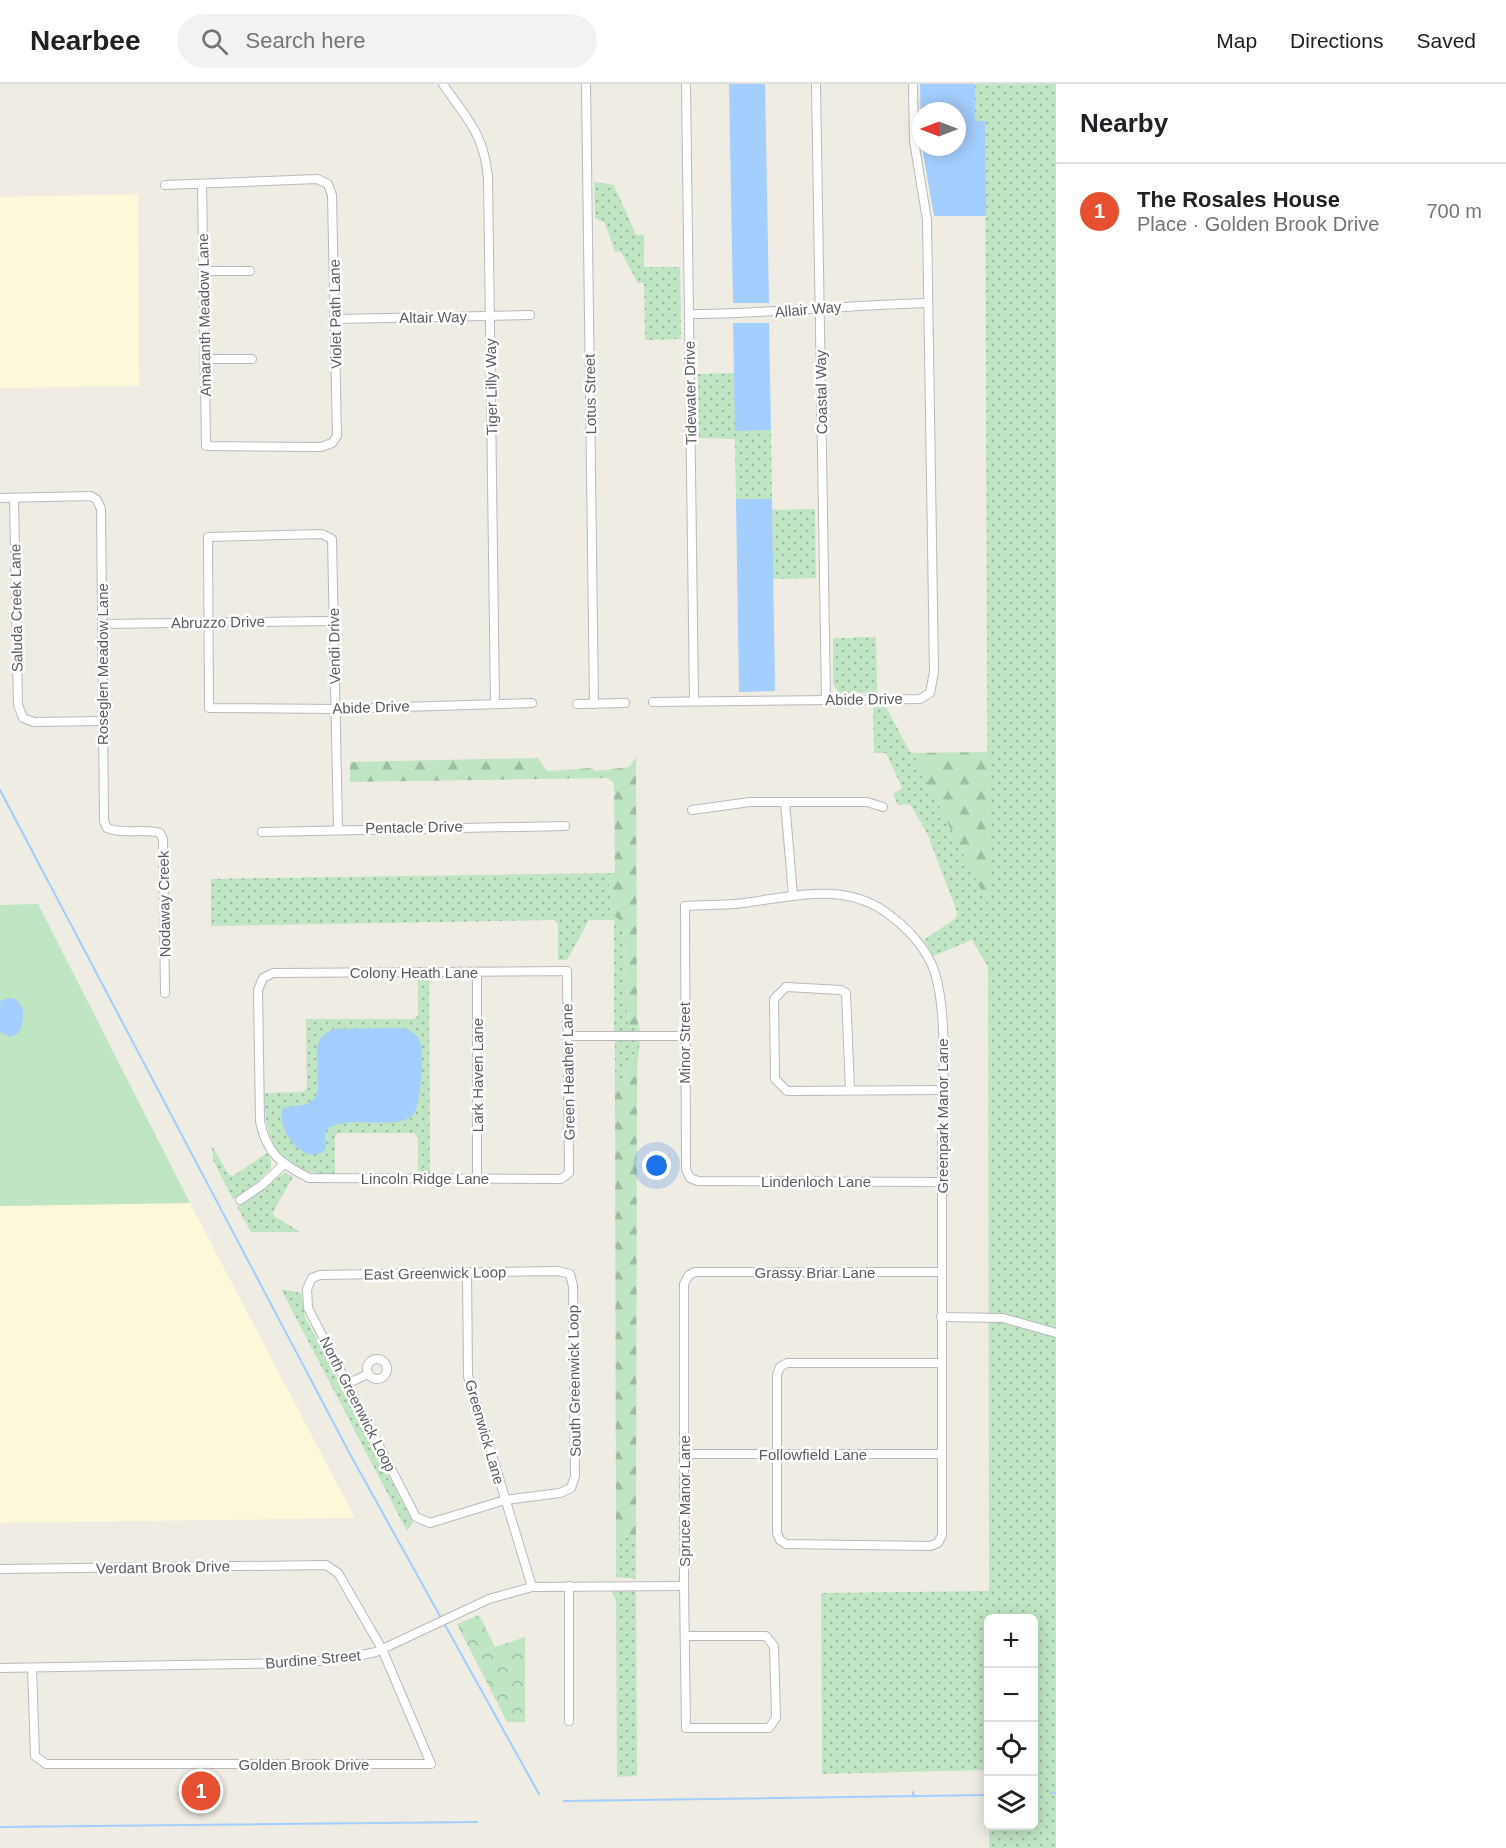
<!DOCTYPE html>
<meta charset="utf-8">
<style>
body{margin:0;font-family:Helvetica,sans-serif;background:#f2f2f2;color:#202124}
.controls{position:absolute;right:18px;bottom:18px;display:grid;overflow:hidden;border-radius:9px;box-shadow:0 3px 15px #0003}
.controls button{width:54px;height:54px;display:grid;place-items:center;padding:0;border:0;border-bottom:2px solid #e0e0e0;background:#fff;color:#202124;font:30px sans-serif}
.compass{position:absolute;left:912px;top:18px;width:54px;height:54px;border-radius:50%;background:#fff;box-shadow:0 3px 15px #0003;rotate:270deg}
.you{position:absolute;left:657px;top:1082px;width:21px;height:21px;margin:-15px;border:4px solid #fff;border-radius:50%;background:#1a73e8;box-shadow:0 0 0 9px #1a73e833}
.badge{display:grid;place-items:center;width:39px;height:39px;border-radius:50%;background:#e55031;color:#fff;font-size:20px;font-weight:700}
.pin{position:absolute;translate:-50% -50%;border:3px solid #fff;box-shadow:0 2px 6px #0006}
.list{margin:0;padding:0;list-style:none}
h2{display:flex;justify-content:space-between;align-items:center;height:78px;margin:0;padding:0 24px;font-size:26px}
h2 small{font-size:20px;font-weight:400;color:#757577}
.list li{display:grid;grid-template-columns:39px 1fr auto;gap:18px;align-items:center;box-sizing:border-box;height:96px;padding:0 24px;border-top:2px solid #e0e0e0}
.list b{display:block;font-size:22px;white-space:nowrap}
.list p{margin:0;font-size:20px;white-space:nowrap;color:#757577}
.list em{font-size:20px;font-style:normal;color:#757577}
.icon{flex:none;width:33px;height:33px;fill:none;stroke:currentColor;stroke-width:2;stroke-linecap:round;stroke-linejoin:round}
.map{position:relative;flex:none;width:1056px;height:1764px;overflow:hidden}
header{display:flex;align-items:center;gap:36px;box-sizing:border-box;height:84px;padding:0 30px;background:#fff;border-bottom:2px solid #e0e0e0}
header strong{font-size:28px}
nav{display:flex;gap:33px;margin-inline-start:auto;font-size:21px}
.search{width:420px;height:54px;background:#f2f2f2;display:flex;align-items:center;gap:15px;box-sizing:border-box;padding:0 21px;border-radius:33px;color:#757577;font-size:22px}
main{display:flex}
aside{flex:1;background:#fff}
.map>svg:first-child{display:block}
</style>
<header>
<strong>Nearbee</strong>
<div class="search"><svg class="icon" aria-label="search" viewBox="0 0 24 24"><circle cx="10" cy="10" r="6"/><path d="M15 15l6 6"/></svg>Search here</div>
<nav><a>Map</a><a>Directions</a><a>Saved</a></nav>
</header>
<main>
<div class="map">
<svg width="1056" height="1764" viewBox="0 0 1056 1764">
<defs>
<pattern id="grass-dots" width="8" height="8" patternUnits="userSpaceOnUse" patternTransform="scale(1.5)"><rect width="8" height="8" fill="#c0e5c3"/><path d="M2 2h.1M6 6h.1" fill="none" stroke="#9fbda2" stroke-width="1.8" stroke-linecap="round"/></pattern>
<pattern id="forest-firs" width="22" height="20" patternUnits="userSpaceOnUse" patternTransform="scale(1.5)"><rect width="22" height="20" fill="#c0e5c3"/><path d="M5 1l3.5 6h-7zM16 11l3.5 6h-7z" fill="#9fbda2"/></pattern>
<pattern id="park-crowns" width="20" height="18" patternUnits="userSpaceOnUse" patternTransform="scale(1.5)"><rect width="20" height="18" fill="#c0e5c3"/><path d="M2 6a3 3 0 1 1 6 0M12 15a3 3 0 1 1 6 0" fill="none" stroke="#9fbda2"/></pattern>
</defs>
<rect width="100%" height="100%" fill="#eeece3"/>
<g fill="#fdf8d9">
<path d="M138,110L139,302L0,304V113Z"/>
<path d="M190,1119L355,1434L0,1439V1122Z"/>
</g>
<g fill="url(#grass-dots)">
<path d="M975,0H1056V1764H989V1742H1034V1534H988V1686L822,1690L821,1509L989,1507L988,883L972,856L933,872L924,856L956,834L957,828L927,749L910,720L898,721L893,710L902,704L886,669H874L873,623H886L910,668L913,669L988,818L985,37H975Z"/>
<path d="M594,98L614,101L636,151H644V183H680L681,255L645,256L644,199H638L621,168H615L605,139L595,134Z"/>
<path d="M734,289L735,346H771L772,415H736L735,355L699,354L698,290Z"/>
<path d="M815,425L816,494L773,495L772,426Z"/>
<path d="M876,553L877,608L838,609L833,599V554Z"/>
<path d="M615,789L607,795L611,807L610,826L623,840L628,941L632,944L639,943L640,947H614V836H589L567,876H558V840L554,836L211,842V795Z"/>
<path d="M418,893H429L430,1091H418V1053L414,1049H338L335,1053V1091C279,1089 265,1061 264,1009L303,1008L307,1004L306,935H414L418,932Z"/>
<path d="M640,956L637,981L628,980L624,996H615V957Z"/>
<path d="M212,1062L229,1091L233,1092L267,1069L271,1075V1084L256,1099L233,1115L213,1076Z"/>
<path d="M286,1089L293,1093L273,1128L274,1132L300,1148H251L237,1123C249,1116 280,1089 286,1089Z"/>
<path d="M281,1205L301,1209L305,1233L413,1438L407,1447Z"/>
<path d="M616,1451H636V1495L616,1493Z"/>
<path d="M611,1507H636L637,1692L617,1693L616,1515Z"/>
</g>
<g fill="url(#forest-firs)">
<path d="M988,668V820L913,669Z"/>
<path d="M636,673L637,935L639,943L632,944L628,941L623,841L610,826L611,807L607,794L615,788L614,699L607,694L350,698V678L538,674L547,687L592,684L596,687L629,683Z"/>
<path d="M628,980L637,981L636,1451H616L615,996H624Z"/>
</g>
<path fill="url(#park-crowns)" d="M479,1531L495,1563L525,1553V1638H507L457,1540Z"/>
<path fill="#c0e5c3" d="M38,820L190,1119L0,1122V821Z"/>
<g fill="#a4cefd">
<path d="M729,0H765L769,219H733Z"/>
<path d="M920,0H975V37H985L986,132H934L922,63H957V27H921V54Z"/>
<path d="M733,239H769L771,346L735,347Z"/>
<path d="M736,415H772L775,607L739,608Z"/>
<path d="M9,914L16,915L23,925C23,937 24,949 10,953L0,948V917Z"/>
<path d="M404,944C411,947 418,950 420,958C424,970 421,1023 413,1031C395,1049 336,1027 325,1049L326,1065C305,1085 275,1045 283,1024L308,1020L315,1014L318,1005L317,962L322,952L333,945Z"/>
</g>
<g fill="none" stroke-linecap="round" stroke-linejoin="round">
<g stroke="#a4cefd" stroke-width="2">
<path d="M0,706L351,1372L539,1710"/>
<path d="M913,1708L914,1713"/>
<path d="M1051,1709H1056"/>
<path d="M564,1717L988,1711"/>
<path d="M0,1743L477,1738"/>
</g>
<g stroke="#b8babf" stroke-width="10">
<g id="minor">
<path d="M443,0C467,36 483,47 488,93L495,620"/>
<path d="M586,0L594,620"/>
<path d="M686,0L694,617"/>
<path d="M816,0L826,616"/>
<path d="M165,101L317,95L328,100L332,111L337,352L332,359L321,363L206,362L202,100"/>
<path d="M204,187H250"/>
<path d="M689,230C769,230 848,221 928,219"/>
<path d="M336,235L530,231"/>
<path d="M205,275H252"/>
<path d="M0,414L91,412L97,416L101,425L104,737L107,744C123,751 143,744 160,749L163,755L165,909"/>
<path d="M14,414L18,621L23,634L34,638L102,637"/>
<path d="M102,540L333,537"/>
<path d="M653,618L920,615L930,609L934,588L927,136L914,57L913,0"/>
<path d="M577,620L625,619"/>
<path d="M785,718L793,811"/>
<path d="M692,726L750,718H867L883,723"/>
<path d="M338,744L332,455L322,450L208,453L209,624L335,625L532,619"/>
<path d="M262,748L565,742"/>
<path d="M567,887L569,1089L561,1095L309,1094C281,1080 266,1069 260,1037L258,906L263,894L273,889Z"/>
<path d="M568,952H684"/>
<path d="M850,1006L846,909L841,906L786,903L774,915L775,995L787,1007L942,1006"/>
<path d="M477,1095V888"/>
<path d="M942,1098L698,1097L690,1094L686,1085L685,822C701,821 718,821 735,820C784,815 839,796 884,827C906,842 927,864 935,889C949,935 942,1016 942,1066C942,1194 942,1322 942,1451L938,1459L930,1462L786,1460L780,1456L777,1449V1291L780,1283L787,1279H942"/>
<path d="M240,1116L262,1101L283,1081"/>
<path d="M558,1187L570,1190L573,1202L575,1392L571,1404L560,1409L505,1416L430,1439L416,1433L308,1224L307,1205L312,1194L320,1191Z"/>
<path d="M467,1188L468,1292L532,1503"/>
<path d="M941,1233L1003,1234L1056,1249"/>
<circle cx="377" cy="1285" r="10"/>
<path d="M349,1299L368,1290"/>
<path d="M684,1370H942"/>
<path d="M0,1485L326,1481L338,1489L382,1565L431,1680H46L35,1672L32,1584"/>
<path d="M569,1502V1637"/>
<path d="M685,1552H766L774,1562L776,1634L769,1644H686L684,1502V1200L689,1191L695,1188H942"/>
<path d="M0,1584L299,1579L346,1574L376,1568L489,1515L532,1503L684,1502"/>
</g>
</g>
<use href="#minor" stroke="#fff" stroke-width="8"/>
</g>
<g text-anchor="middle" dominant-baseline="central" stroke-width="5" stroke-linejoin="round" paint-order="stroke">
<g font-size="15" fill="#5b5e63" stroke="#fff">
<text transform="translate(808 225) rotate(-5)">Allair Way</text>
<text transform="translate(335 230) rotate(-91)">Violet Path Lane</text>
<text transform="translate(204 231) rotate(-91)">Amaranth Meadow Lane</text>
<text transform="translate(433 233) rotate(-1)">Altair Way</text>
<text transform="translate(491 303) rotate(-91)">Tiger Lilly Way</text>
<text transform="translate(821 308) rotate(-91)">Coastal Way</text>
<text transform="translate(690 309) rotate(-91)">Tidewater Drive</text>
<text transform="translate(590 310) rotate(-91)">Lotus Street</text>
<text transform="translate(16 524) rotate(-91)">Saluda Creek Lane</text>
<text transform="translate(218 538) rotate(-1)">Abruzzo Drive</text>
<text transform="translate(334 562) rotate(-91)">Vendi Drive</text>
<text transform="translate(102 580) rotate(-90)">Roseglen Meadow Lane</text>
<text transform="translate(864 615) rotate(-1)">Abide Drive</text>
<text transform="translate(371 623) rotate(-2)">Abide Drive</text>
<text transform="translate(414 743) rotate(-1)">Pentacle Drive</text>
<text transform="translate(164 820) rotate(-91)">Nodaway Creek</text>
<text x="414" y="888">Colony Heath Lane</text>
<text transform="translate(684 959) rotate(-90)">Minor Street</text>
<text transform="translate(568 988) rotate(-91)">Green Heather Lane</text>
<text transform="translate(477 991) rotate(-90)">Lark Haven Lane</text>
<text transform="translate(942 1032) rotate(-90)">Greenpark Manor Lane</text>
<text x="425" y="1094">Lincoln Ridge Lane</text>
<text x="816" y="1097">Lindenloch Lane</text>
<text x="815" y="1188">Grassy Briar Lane</text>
<text transform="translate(435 1189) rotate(-1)">East Greenwick Loop</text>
<text transform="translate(574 1297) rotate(-91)">South Greenwick Loop</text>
<text transform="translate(358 1320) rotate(63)">North Greenwick Loop</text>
<text transform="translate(485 1348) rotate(74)">Greenwick Lane</text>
<text x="813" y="1370">Followfield Lane</text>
<text transform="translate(684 1417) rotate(-90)">Spruce Manor Lane</text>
<text transform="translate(163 1483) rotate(-1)">Verdant Brook Drive</text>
<text transform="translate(313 1575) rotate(-5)">Burdine Street</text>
<text x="304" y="1680">Golden Brook Drive</text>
</g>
</g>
</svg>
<div class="controls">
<button>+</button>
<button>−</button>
<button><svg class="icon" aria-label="locate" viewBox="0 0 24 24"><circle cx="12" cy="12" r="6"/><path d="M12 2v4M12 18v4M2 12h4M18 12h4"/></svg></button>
<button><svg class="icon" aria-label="layers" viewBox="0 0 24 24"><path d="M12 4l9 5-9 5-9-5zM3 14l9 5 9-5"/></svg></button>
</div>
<svg class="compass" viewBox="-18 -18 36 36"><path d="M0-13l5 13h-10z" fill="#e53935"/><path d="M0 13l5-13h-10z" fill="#757577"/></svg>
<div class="you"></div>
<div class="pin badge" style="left:201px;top:1707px">1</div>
</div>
<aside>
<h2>Nearby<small></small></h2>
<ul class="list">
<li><span class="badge">1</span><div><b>The Rosales House</b><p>Place · Golden Brook Drive</p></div><em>700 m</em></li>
</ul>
</aside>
</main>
